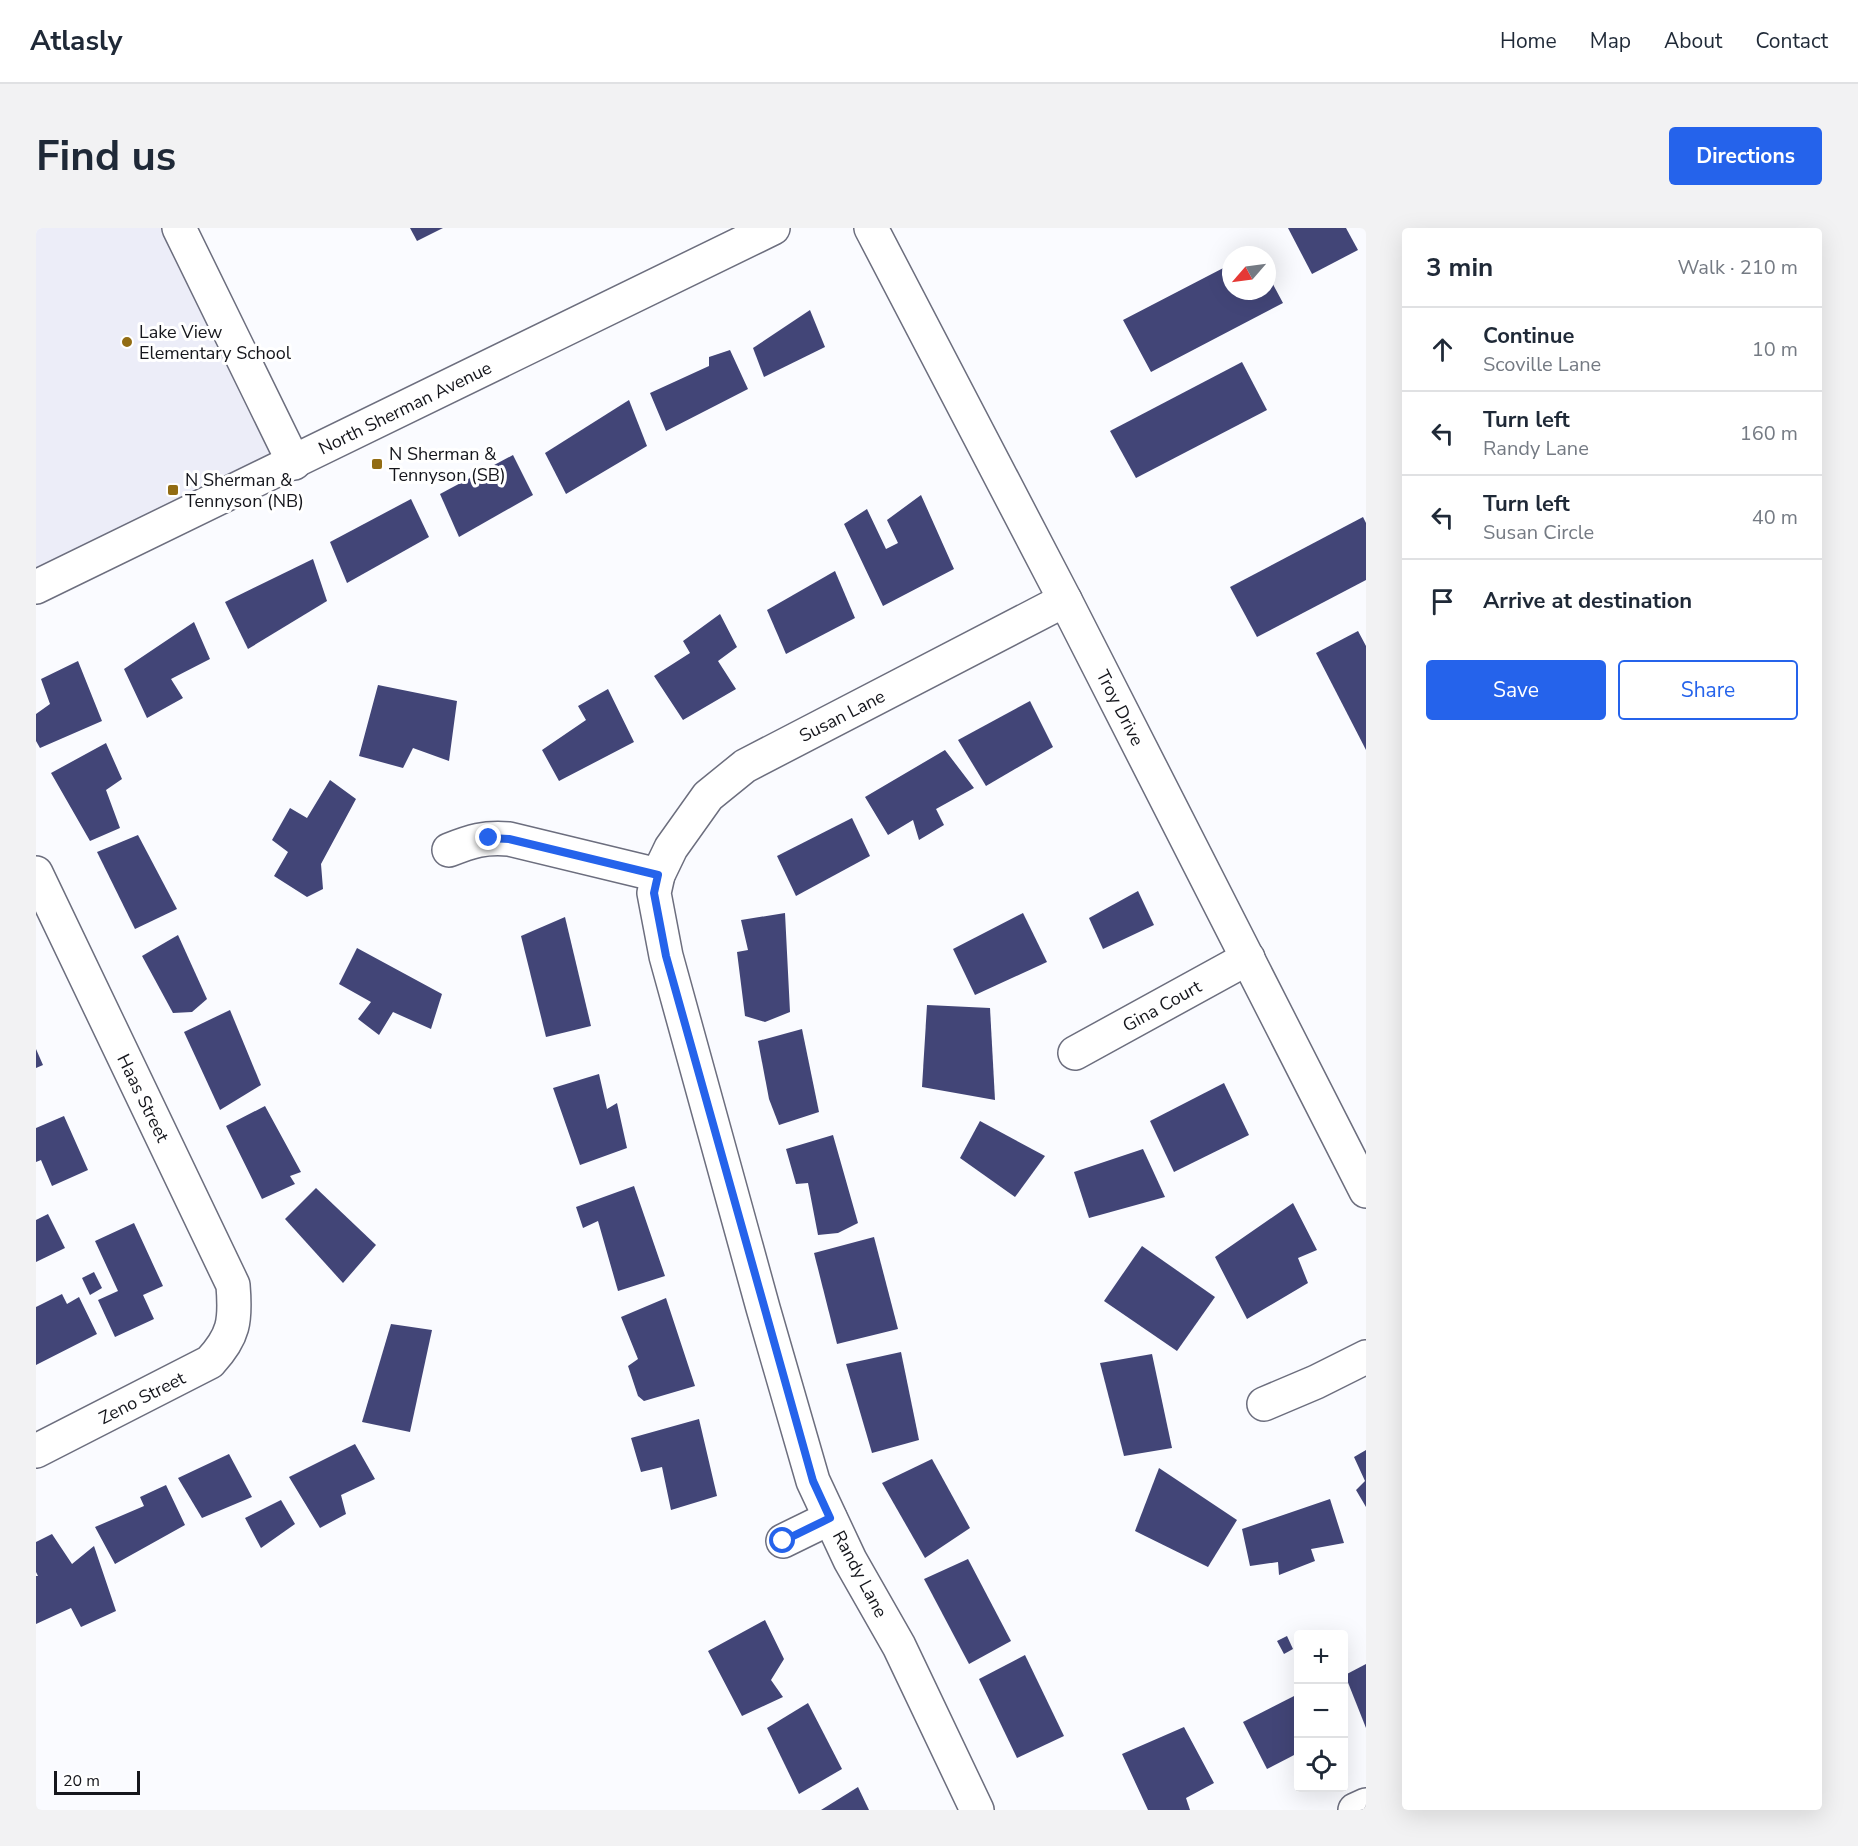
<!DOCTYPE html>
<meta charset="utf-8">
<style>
body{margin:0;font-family:"Nunito Sans",sans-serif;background:#f2f2f3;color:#1f2937}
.controls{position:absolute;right:18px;bottom:18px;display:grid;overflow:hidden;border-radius:6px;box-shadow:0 6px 24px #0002}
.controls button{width:54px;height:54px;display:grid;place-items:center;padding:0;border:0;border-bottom:2px solid #e0e1e3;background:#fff;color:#1f2937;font:30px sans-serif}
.compass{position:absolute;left:1186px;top:18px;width:54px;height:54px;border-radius:50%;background:#fff;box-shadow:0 6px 24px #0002;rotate:242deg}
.scale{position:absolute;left:18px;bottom:15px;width:86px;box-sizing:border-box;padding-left:6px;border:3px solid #15161c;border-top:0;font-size:16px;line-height:21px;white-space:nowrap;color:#15161c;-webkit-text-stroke:4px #fff;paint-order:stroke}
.stop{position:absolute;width:18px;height:18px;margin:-14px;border:4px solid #2563eb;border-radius:50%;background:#fff}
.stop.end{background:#2563eb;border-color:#fff;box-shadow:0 2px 6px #0008}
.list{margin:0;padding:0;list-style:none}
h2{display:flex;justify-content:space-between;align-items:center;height:78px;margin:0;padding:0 24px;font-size:26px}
h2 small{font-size:20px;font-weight:400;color:#747a83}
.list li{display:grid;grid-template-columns:39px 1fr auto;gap:18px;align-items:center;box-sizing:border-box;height:84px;padding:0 24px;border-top:2px solid #e0e1e3}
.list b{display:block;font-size:22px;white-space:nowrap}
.list p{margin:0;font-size:20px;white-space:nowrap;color:#747a83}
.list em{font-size:20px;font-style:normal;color:#747a83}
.actions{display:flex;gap:12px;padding:18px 24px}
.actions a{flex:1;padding:14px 0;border:2px solid #2563eb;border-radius:6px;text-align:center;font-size:21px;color:#2563eb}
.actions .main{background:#2563eb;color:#fff}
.icon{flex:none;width:33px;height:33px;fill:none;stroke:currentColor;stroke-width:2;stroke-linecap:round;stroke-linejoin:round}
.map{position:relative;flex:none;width:1330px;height:1582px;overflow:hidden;border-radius:6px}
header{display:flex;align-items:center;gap:36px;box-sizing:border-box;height:84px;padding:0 30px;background:#fff;border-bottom:2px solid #e0e1e3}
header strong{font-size:28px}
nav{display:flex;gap:33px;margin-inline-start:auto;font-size:21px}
.intro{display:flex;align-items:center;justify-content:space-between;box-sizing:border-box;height:144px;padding:0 36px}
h1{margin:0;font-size:42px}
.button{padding:15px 27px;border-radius:6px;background:#2563eb;color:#fff;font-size:21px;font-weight:700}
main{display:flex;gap:36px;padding:0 36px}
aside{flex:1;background:#fff;border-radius:6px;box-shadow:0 6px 24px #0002}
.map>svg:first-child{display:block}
</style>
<header>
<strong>Atlasly</strong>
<nav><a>Home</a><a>Map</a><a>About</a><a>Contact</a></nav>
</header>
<div class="intro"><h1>Find us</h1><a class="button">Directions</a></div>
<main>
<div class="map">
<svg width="1330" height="1582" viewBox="0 0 1330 1582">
<rect width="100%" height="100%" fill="#fafbff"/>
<path fill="#ecedf8" d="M0,0H127L237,228L0,340Z"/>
<g fill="#424577">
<path d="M374,0H407L381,13Z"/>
<path d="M1252,0H1310L1322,22L1276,46Z"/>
<path d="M1195,36V63H1231V45L1247,75L1115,144L1087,92Z"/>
<path d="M774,82L789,119L728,149L717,120Z"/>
<path d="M694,122L712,161L630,203L614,165L673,138V129Z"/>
<path d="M1206,134L1231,182L1100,250L1074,203Z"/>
<path d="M593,172L611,218L530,266L509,225Z"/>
<path d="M477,227L497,267L423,309L404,266Z"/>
<path d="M885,267L918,341L847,378L808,296L831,281L850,321L862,315L851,292Z"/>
<path d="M375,271L393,309L311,355L294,314Z"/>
<path d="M1327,289L1330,295V352L1221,409L1194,359Z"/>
<path d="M277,331L291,373L212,421L189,374Z"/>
<path d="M799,343L819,390L750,426L731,382Z"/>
<path d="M684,386L701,419L682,433L700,461L647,492L618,448L654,425L647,413Z"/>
<path d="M158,394L174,431L135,451L147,470L111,490L88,441Z"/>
<path d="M1322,403L1330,418V522L1280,425Z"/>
<path d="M42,433L66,493L4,520L0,513V486L14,476L5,451Z"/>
<path d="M342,457L421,473L413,533L377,520L367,540L323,528Z"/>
<path d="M572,461L598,514L523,553L506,522L550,492L542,478Z"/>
<path d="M994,473L1017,519L950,558L922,512Z"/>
<path d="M70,515L86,551L70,562L84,600L54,613L15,545Z"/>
<path d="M909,522L938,560L900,581L908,597L883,612L877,592L852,607L829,569Z"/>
<path d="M294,552L320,571L285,636L287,661L271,669L238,648L252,624L236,612L254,580L271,590Z"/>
<path d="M816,590L834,628L760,668L741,628Z"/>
<path d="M102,607L141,681L99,701L61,624Z"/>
<path d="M1102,663L1118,697L1067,721L1053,690Z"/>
<path d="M749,685L754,784L729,794L709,788L701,724L712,722L705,692Z"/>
<path d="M987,685L1011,734L939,767L917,721Z"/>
<path d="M529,689L555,798L510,809L485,708Z"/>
<path d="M142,707L171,771L156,784L137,785L106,728Z"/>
<path d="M321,720L406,766L395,801L357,784L343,807L322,791L335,774L303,756Z"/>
<path d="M891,777L954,780L959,872L886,859Z"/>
<path d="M194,782L225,857L184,882L148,804Z"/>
<path d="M766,801L783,884L743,897L733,871L722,813Z"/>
<path d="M0,821L7,837L0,840Z"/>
<path d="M563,846L571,881L581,875L591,920L544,937L517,860Z"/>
<path d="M1188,855L1213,907L1138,944L1114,893Z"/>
<path d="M229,878L265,944L254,948L259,956L226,971L190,898Z"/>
<path d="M28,888L52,942L16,958L5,932L0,934V900Z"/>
<path d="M944,893L1009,928L979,969L924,930Z"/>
<path d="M797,907L822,995L802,1005L782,1007L772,955L760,956L750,921Z"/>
<path d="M1107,921L1129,969L1053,990L1038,944Z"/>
<path d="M598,958L629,1048L582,1063L562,993L547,1000L540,979Z"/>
<path d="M280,960L340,1017L307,1055L249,991Z"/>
<path d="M1257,975L1281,1022L1262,1030L1272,1055L1211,1091L1179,1029Z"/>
<path d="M12,986L29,1020L0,1034V992Z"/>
<path d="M98,995L127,1058L107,1067L118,1091L79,1109L62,1072L82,1063L59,1013Z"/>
<path d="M838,1009L862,1101L801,1116L778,1025Z"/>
<path d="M1106,1018L1179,1069L1141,1123L1068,1073Z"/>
<path d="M58,1044L66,1060L54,1067L46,1050Z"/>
<path d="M26,1066L31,1076L43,1069L61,1106L0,1137V1079Z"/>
<path d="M630,1070L659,1158L608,1173L602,1168L592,1138L602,1131L585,1089Z"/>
<path d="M355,1096L396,1102L374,1204L326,1194Z"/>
<path d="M865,1124L883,1212L836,1225L810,1136Z"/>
<path d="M1116,1126L1136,1220L1088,1228L1064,1135Z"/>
<path d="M663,1191L681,1268L635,1282L626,1239L605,1244L595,1210Z"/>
<path d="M319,1216L339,1251L305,1267L310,1286L284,1300L253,1249Z"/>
<path d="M1330,1222V1279L1320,1262L1329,1253L1318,1229Z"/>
<path d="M193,1226L216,1269L166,1290L142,1250Z"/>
<path d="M896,1231L934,1300L889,1330L846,1255Z"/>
<path d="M1123,1240L1201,1292L1172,1339L1099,1303Z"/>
<path d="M130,1257L149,1297L79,1336L59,1299L108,1278L104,1269Z"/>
<path d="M1294,1271L1308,1315L1275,1321L1279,1333L1243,1347L1242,1334L1214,1338L1206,1301Z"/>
<path d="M245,1272L259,1296L225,1320L209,1290Z"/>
<path d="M16,1306L36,1336L58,1318L80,1383L45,1399L35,1380L0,1396V1348H2L0,1344V1314Z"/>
<path d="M932,1331L975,1413L933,1436L888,1351Z"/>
<path d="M729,1392L748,1431L735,1452L747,1469L706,1488L672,1423Z"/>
<path d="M1251,1408L1257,1421L1248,1426L1241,1413Z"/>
<path d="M989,1427L1028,1508L981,1530L943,1451Z"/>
<path d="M1330,1436V1500L1309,1447Z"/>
<path d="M1262,1466V1525L1231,1541L1207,1494Z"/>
<path d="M772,1475L806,1541L763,1566L731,1500Z"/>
<path d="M1148,1499L1178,1555L1150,1570L1154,1582H1112L1086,1526Z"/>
<path d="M822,1559L833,1582H785Z"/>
</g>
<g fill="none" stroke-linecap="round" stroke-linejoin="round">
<g stroke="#6c6e7e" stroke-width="36">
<g id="minor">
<path d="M143,0L258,235"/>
<path d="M835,0L1029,372L1330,963"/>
<path d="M0,359L737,0"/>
<path d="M413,622C436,613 448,609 473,611L622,647"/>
<path d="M0,645L197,1057C200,1093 198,1108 174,1134L0,1223"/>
<path d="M1039,825L1212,730"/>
<path d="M1228,1176L1280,1154L1330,1129"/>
<path d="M747,1313L794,1290"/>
<path d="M941,1582L863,1418L814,1332L777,1253L727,1080L630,728L618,665L622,647L635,620L672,568L709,538L1029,372"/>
<path d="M1319,1582L1330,1577"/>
</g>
</g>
<use href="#minor" stroke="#fff" stroke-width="33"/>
</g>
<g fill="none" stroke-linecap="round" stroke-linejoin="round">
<path stroke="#2563eb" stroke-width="8" d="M453,610L473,611L622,647L618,665L630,728L777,1253L794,1290L747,1313"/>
</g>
<g fill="#926c13" stroke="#fff" stroke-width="2">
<circle cx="91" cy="114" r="6"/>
<rect x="335" y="230" width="12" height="12" rx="3"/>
<rect x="131" y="256" width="12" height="12" rx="3"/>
</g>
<g text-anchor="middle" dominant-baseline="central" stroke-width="6" stroke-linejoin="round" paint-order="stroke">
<g font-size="18" fill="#15161c" stroke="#fff" text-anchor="start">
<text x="103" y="104">Lake View<tspan x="103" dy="21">Elementary School</tspan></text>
<text x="353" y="226">N Sherman &amp;<tspan x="353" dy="21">Tennyson (SB)</tspan></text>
<text x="149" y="252">N Sherman &amp;<tspan x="149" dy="21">Tennyson (NB)</tspan></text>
</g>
<g font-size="18" fill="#15161c" stroke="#fff">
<text transform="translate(369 180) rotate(-26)">North Sherman Avenue</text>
<text transform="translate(1084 480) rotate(63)">Troy Drive</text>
<text transform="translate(806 488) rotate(-27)">Susan Lane</text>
<text transform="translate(1126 778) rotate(-29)">Gina Court</text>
<text transform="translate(107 870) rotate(64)">Haas Street</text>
<text transform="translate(106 1170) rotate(-27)">Zeno Street</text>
<text transform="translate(824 1346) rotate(62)">Randy Lane</text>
</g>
</g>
</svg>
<div class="controls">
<button>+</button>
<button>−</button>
<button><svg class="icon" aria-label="locate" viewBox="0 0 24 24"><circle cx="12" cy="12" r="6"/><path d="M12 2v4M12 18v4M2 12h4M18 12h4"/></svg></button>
</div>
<svg class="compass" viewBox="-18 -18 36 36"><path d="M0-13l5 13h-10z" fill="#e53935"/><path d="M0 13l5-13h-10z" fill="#747a83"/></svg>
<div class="scale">20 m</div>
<div class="stop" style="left:747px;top:1313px"></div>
<div class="stop end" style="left:453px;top:610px"></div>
</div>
<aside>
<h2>3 min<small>Walk · 210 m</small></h2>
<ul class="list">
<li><svg class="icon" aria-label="ahead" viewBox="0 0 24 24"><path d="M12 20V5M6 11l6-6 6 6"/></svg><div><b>Continue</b><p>Scoville Lane</p></div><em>10 m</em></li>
<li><svg class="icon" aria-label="left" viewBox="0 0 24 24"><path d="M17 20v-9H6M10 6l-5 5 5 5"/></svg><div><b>Turn left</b><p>Randy Lane</p></div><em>160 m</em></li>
<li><svg class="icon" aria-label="left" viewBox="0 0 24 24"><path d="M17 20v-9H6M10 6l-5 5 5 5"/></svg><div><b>Turn left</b><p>Susan Circle</p></div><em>40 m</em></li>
<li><svg class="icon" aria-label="arrive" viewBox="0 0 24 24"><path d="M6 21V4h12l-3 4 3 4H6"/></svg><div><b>Arrive at destination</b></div></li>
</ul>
<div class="actions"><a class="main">Save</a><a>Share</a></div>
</aside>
</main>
